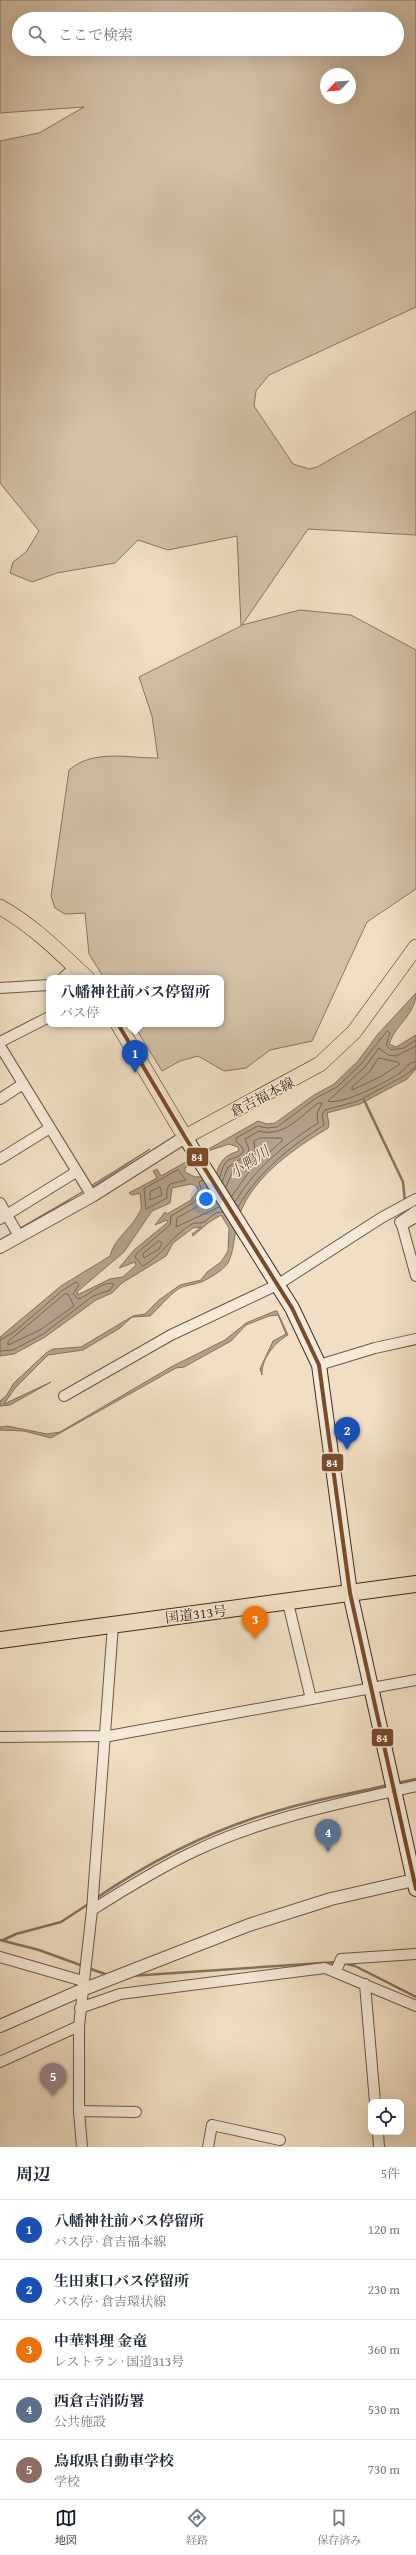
<!DOCTYPE html>
<html lang="ja">
<meta charset="utf-8">
<style>
body{margin:0;font-family:"Gentium Book Plus","Noto Serif JP",serif;background:#f2f2f3;color:#1f2937}
.controls{position:absolute;right:12px;bottom:12px;display:grid;overflow:hidden;border-radius:8px;box-shadow:0 4px 16px #0002}
.controls button{width:36px;height:36px;display:grid;place-items:center;padding:0;border:0;border-bottom:1px solid #e0e1e3;background:#fff;color:#1f2937;font:20px sans-serif}
.compass{position:absolute;left:320px;top:68px;width:36px;height:36px;border-radius:50%;background:#fff;box-shadow:0 4px 16px #0002;rotate:245deg}
.you{position:absolute;left:206px;top:1199px;width:14px;height:14px;margin:-10px;border:3px solid #fff;border-radius:50%;background:#1a73e8;box-shadow:0 0 0 6px #1a73e833}
.badge{display:grid;place-items:center;width:26px;height:26px;border-radius:50%;background:#111827;color:#fff;font-size:13px;font-weight:700}
.pin{position:absolute;translate:-50% -33px;filter:drop-shadow(0 1px 2px #0008)}
.pin::after{content:'';position:absolute;top:21px;width:14px;height:12px;background:inherit;clip-path:polygon(0 0,100% 0,50% 100%)}
.popup{position:absolute;left:46px;top:975px;width:178px;height:52px;box-sizing:border-box;display:grid;place-content:center;border-radius:8px;background:#fff;filter:drop-shadow(0 1px 3px #0005);font-size:13px;white-space:nowrap;color:#747a83}
.popup b{font-size:15px;color:#1f2937}
.popup::after{content:'';position:absolute;left:50%;top:100%;margin-left:-8px;border:8px solid transparent;border-top-color:#fff}
.list{margin:0;padding:0;list-style:none}
h2{display:flex;justify-content:space-between;align-items:center;height:52px;margin:0;padding:0 16px;font-size:17px}
h2 small{font-size:13px;font-weight:400;color:#747a83}
.list li{display:grid;grid-template-columns:26px 1fr auto;gap:12px;align-items:center;box-sizing:border-box;height:60px;padding:0 16px;border-top:1px solid #e0e1e3}
.list b{display:block;font-size:15px;white-space:nowrap}
.list p{margin:0;font-size:13px;white-space:nowrap;color:#747a83}
.list em{font-size:13px;font-style:normal;color:#747a83}
.icon{flex:none;width:22px;height:22px;fill:none;stroke:currentColor;stroke-width:2;stroke-linecap:round;stroke-linejoin:round}
.map{position:relative;flex:none;width:416px;height:2147px;overflow:hidden}
.search{position:absolute;background:#fff;box-shadow:0 4px 16px #0002;left:12px;right:12px;top:12px;height:44px;display:flex;align-items:center;gap:10px;box-sizing:border-box;padding:0 14px;border-radius:22px;color:#747a83;font-size:15px}
.sheet{height:352px;background:#fff}
nav{display:flex;justify-content:space-around;align-items:center;box-sizing:border-box;height:56px;border-top:1px solid #e0e1e3;background:#fff;font-size:11px;color:#747a83}
nav a{display:grid;justify-items:center;gap:2px}
nav .on{color:#111827}
.map>svg:first-child{display:block}
</style>
<div class="map">
<svg width="416" height="2147" viewBox="0 0 416 2147">
<rect width="100%" height="100%" fill="#f0dfc4"/>
<filter id="stains"><feTurbulence type="fractalNoise" baseFrequency=".005" numOctaves="4"/><feColorMatrix values="0 0 0 0 .2 0 0 0 0 .09 0 0 0 0 .02 0 0 0 .5 -.17"/></filter>
<radialGradient id="worn" r=".72"><stop offset=".6" stop-color="#630" stop-opacity="0"/><stop offset="1" stop-color="#630" stop-opacity=".3"/></radialGradient>
<path fill="#d2c0a7" stroke="#887662" fill-rule="evenodd" d="M0,0H416V307L269,375L256,391L254,406L293,464L309,469L317,467L416,411V535L308,529L242,625L300,610L351,615L416,650V889L367,922L312,1041L270,1050L246,1068L224,1071L198,1056L180,1061L162,1071L133,1024H221V978H104L89,954L85,913L65,914L55,908L51,896L69,770C93,749 128,758 158,758L152,716L139,677L241,626L237,536L168,550L138,540L115,563L57,573L32,582L10,573L13,562L26,552L39,531L0,483V141L39,133L84,107L0,113ZM19,19H397V49H19ZM326,74H350V98H326Z"/>
<g fill="#b3a28b" stroke="#84725f" fill-rule="evenodd">
<path d="M416,993C416,1014 396,1024 389,1044L396,1047L416,1035V1069L407,1079L360,1104L327,1113L329,1124L328,1128C295,1148 255,1175 240,1213C234,1228 235,1250 228,1263C223,1270 209,1279 201,1282C194,1285 184,1285 178,1289C167,1297 160,1307 150,1316L132,1317L120,1328L83,1350L48,1355L15,1388L4,1404L51,1382L10,1405L0,1406V1401L6,1396L14,1383L46,1353L53,1349L81,1347L133,1316L145,1314L159,1300L180,1285L201,1280L207,1272L221,1262L228,1251L229,1228L221,1215L208,1223L193,1236L192,1234L201,1227L193,1228L173,1243L166,1256L122,1283L112,1293L96,1300L45,1337L14,1354L0,1356V1337L61,1286L110,1256C114,1238 134,1227 141,1209C142,1205 140,1198 140,1193L132,1195L129,1193L157,1178L153,1171L157,1169L161,1176L258,1121L267,1124L275,1123L314,1095L334,1084L358,1061L378,1034ZM229,1144L238,1147L239,1151C225,1155 219,1161 216,1176L195,1177L185,1172V1168L211,1150ZM191,1184L196,1186L198,1190L191,1200L167,1214L165,1212L155,1225L167,1220L168,1222L134,1250L119,1268L135,1262L136,1265L123,1277L110,1279L77,1295L78,1291L124,1252L152,1211L170,1203L172,1188Z"/>
<path d="M150,1149L93,1187L92,1185Z"/>
<path d="M82,1192L21,1229L20,1228Z"/>
<path d="M275,1311H277L288,1335C275,1342 261,1359 262,1375L260,1369L273,1341L286,1334L278,1315L269,1316L246,1325L231,1341L184,1367L176,1368L51,1438L24,1431L0,1430V1427L7,1426L47,1434L60,1432L171,1367L225,1340L246,1323Z"/>
</g>
<g fill="none" stroke-linecap="round" stroke-linejoin="round">
<g stroke="#786654" stroke-width="1">
<path d="M416,1046L396,1056L388,1055L379,1048L365,1067L328,1101C340,1106 390,1081 401,1072C407,1067 408,1062 416,1062"/>
<path d="M379,1058L398,1062L400,1064L380,1077L352,1090V1087L369,1072Z"/>
<path d="M178,1170L186,1180L170,1184L167,1189V1198L146,1209L144,1189Z"/>
<path d="M220,1177C226,1151 233,1164 243,1152V1148L236,1141V1138L258,1126L267,1128L277,1127L316,1098L337,1087L361,1064L387,1031L390,1033L386,1045L391,1050L404,1048L416,1040"/>
<path d="M203,1180L199,1182L202,1192L193,1203L171,1216L170,1225L137,1253L135,1257L143,1266C164,1254 172,1235 192,1224C196,1222 200,1224 204,1222C210,1218 214,1212 222,1212"/>
<path d="M222,1182L228,1167L247,1155L249,1149L245,1139L259,1131C283,1138 301,1116 318,1103H322L317,1114L318,1123C285,1144 255,1168 235,1202"/>
<path d="M160,1187L162,1195L150,1200V1192Z"/>
<path d="M207,1187C209,1204 188,1211 177,1218L176,1227L219,1207"/>
<path d="M226,1187L233,1171L252,1159L255,1152L254,1141L259,1138H282V1141L251,1169L232,1196"/>
<path d="M238,1207C259,1171 290,1147 324,1125L322,1115L325,1110L358,1101L404,1076L416,1067"/>
<path d="M159,1241L162,1243L159,1249L144,1258L143,1254Z"/>
<path d="M65,1294H68L74,1306L40,1330L8,1345V1342Z"/>
<path d="M0,1340L14,1332L63,1290L76,1282L79,1285L73,1294L78,1299C89,1296 102,1280 114,1284L110,1290L93,1296L43,1334L13,1350L0,1351"/>
</g>
<g stroke="#84725f" stroke-width="2.5">
<path d="M364,1100L403,1182L405,1202"/>
<path d="M397,1783L416,1779"/>
<path d="M95,1899C152,1860 217,1827 284,1809C318,1799 354,1793 388,1785"/>
<path d="M0,1940L39,1950L83,1966"/>
<path d="M3,1940L16,1934L61,1922L90,1903"/>
<path d="M344,1963L355,1966L416,1997"/>
<path d="M88,1968L108,1975"/>
<path d="M130,1976L337,1962"/>
</g>
<g stroke="#6a5846" stroke-width="12">
<g id="minor">
<path d="M63,978L75,967"/>
<path d="M0,988L49,985"/>
<path d="M0,1042L49,1017"/>
<path d="M0,1046L92,1196"/>
<path d="M0,1099L23,1084"/>
<path d="M0,1159L50,1128"/>
<path d="M0,1203L19,1236"/>
<path d="M416,1211L400,1222L402,1225L416,1217"/>
<path d="M0,1219L76,1172"/>
<path d="M402,1225L416,1276"/>
<path d="M319,1365L375,1348L416,1339"/>
<path d="M64,1396L171,1335L277,1285L381,1218L416,1199"/>
<path d="M288,1603L311,1699"/>
<path d="M0,1737L109,1736L416,1680"/>
<path d="M92,1910C125,1889 159,1868 195,1851C264,1818 341,1803 416,1786"/>
<path d="M0,1957L83,1981"/>
<path d="M336,1971L341,1959L416,1954"/>
<path d="M365,1984L375,2102"/>
<path d="M80,2008L120,1994L325,1968L416,2006"/>
<path d="M0,2062L79,2026"/>
<path d="M79,2111L136,2112"/>
<path d="M378,2132L379,2147"/>
<path d="M82,2147L79,2111V2026L92,1910L113,1625"/>
<path d="M208,2147L212,2125L280,2140"/>
</g>
</g>
<g stroke="#6a5846" stroke-width="14">
<g id="tertiary">
<path d="M0,1247L92,1196L185,1137"/>
<path d="M0,2026L82,1990L249,1925L331,1899L414,1880"/>
</g>
</g>
<g stroke="#3e2b1c" stroke-width="16">
<path id="secondary" d="M185,1137L292,1308L319,1365L350,1593L416,1889"/>
</g>
<g stroke="#3e2b1c" stroke-width="16">
<g id="primary">
<path d="M0,907C34,926 59,952 87,978"/>
<path d="M118,1024L185,1137L320,1064L354,1032L416,947"/>
</g>
</g>
<g stroke="#3e2b1c" stroke-width="18">
<path id="trunk" d="M0,1640L416,1584"/>
</g>
<use href="#minor" stroke="#f5ead9" stroke-width="10"/>
<use href="#tertiary" stroke="#f5ead9" stroke-width="12"/>
<use href="#secondary" stroke="#f5ead9" stroke-width="14"/>
<use href="#primary" stroke="#f0dfc4" stroke-width="15"/>
<use href="#trunk" stroke="#f0dfc4" stroke-width="16"/>
<g stroke="#f5ead9" stroke-width="7">
<path id="bus-1" d="M118,1024L185,1137L292,1308L319,1365L350,1593L416,1889"/>
</g>
<use href="#bus-1" stroke="#7a4b2a" stroke-width="4"/>
</g>
<g text-anchor="middle" dominant-baseline="central" stroke-width="3" stroke-linejoin="round" paint-order="stroke">
<g font-size="14" fill="#3e2b1c" stroke="#f5ead9">
<text transform="translate(262 1097) rotate(-27)">倉吉福本線</text>
<text transform="translate(196 1614) rotate(-7)">国道313号</text>
</g>
<g font-size="15" font-style="italic" fill="#614f3d" stroke="#f5ead9">
<text transform="translate(249 1162) rotate(-34)">小鴨川</text>
</g>
</g>
<g stroke="#f5ead9" stroke-width="1.5">
<rect x="186" y="1147" width="23" height="20" rx="4" fill="#7a4b2a"/>
<rect x="321" y="1453" width="23" height="19" rx="4" fill="#7a4b2a"/>
<rect x="371" y="1728" width="23" height="19" rx="4" fill="#7a4b2a"/>
</g>
<g font-size="11" text-anchor="middle" font-weight="bold" fill="#fff">
<text x="197" y="1161">84</text>
<text x="332" y="1467">84</text>
<text x="382" y="1742">84</text>
</g>
<rect width="100%" height="100%" filter="url(#stains)"/>
<rect width="100%" height="100%" fill="url(#worn)"/>
</svg>
<div class="controls">
<button><svg class="icon" aria-label="locate" viewBox="0 0 24 24"><circle cx="12" cy="12" r="6"/><path d="M12 2v4M12 18v4M2 12h4M18 12h4"/></svg></button>
</div>
<svg class="compass" viewBox="-18 -18 36 36"><path d="M0-13l5 13h-10z" fill="#e53935"/><path d="M0 13l5-13h-10z" fill="#747a83"/></svg>
<div class="you"></div>
<div class="pin badge" style="left:135px;top:1073px;background:#1a4fb4">1</div>
<div class="popup"><b>八幡神社前バス停留所</b>バス停</div>
<div class="pin badge" style="left:347px;top:1450px;background:#1a4fb4">2</div>
<div class="pin badge" style="left:255px;top:1639px;background:#e8710a">3</div>
<div class="pin badge" style="left:328px;top:1852px;background:#5c6f8a">4</div>
<div class="pin badge" style="left:53px;top:2096px;background:#8d6e63">5</div>
<div class="search"><svg class="icon" aria-label="search" viewBox="0 0 24 24"><circle cx="10" cy="10" r="6"/><path d="M15 15l6 6"/></svg>ここで検索</div>
</div>
<section class="sheet">
<h2>周辺<small>5件</small></h2>
<ul class="list">
<li><span class="badge" style="background:#1a4fb4">1</span><div><b>八幡神社前バス停留所</b><p>バス停 · 倉吉福本線</p></div><em>120 m</em></li>
<li><span class="badge" style="background:#1a4fb4">2</span><div><b>生田東口バス停留所</b><p>バス停 · 倉吉環状線</p></div><em>230 m</em></li>
<li><span class="badge" style="background:#e8710a">3</span><div><b>中華料理 金竜</b><p>レストラン · 国道313号</p></div><em>360 m</em></li>
<li><span class="badge" style="background:#5c6f8a">4</span><div><b>西倉吉消防署</b><p>公共施設</p></div><em>530 m</em></li>
<li><span class="badge" style="background:#8d6e63">5</span><div><b>鳥取県自動車学校</b><p>学校</p></div><em>730 m</em></li>
</ul>
</section>
<nav>
<a class="on"><svg class="icon" aria-label="map" viewBox="0 0 24 24"><path d="M3 6l6-2 6 2 6-2v14l-6 2-6-2-6 2zM9 4v14M15 6v14"/></svg>地図</a>
<a><svg class="icon" aria-label="directions" viewBox="0 0 24 24"><path d="M12 3l9 9-9 9-9-9zM9 14v-3h6M13 9l2 2-2 2"/></svg>経路</a>
<a><svg class="icon" aria-label="saved" viewBox="0 0 24 24"><path d="M7 4h10v16l-5-4-5 4z"/></svg>保存済み</a>
</nav>
